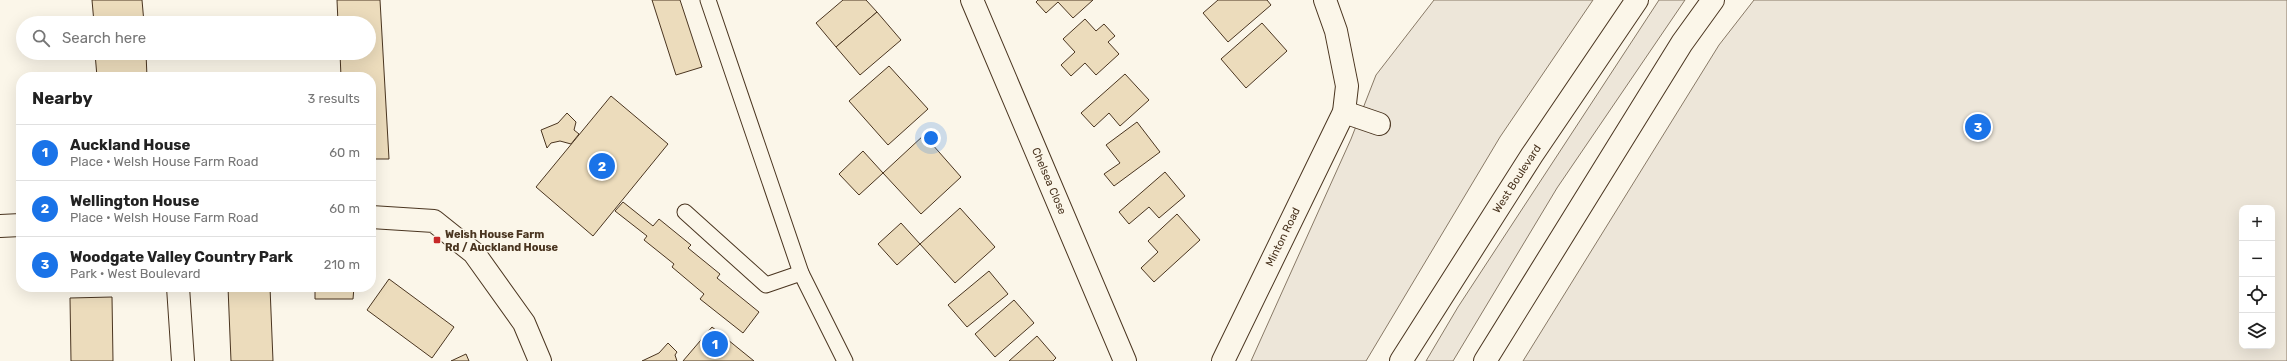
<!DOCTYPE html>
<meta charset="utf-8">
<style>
body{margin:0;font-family:Rubik,sans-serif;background:#f2f2f2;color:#222}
.controls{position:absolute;right:12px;bottom:12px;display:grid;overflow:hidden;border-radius:8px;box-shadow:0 4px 16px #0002}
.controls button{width:36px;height:36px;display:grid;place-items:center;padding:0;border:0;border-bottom:1px solid #e0e0e0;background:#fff;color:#222;font:20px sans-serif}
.you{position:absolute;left:931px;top:138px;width:14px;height:14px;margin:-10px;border:3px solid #fff;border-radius:50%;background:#1a73e8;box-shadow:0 0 0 6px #1a73e833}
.badge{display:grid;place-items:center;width:26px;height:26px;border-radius:50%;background:#1a73e8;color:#fff;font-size:13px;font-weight:700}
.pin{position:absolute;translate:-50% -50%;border:2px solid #fff;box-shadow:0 1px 4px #0006}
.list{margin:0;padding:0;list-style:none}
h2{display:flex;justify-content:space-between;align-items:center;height:52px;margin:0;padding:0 16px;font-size:17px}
h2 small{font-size:13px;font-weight:400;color:#767676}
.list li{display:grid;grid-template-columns:26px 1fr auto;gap:12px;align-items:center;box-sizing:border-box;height:56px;padding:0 16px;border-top:1px solid #e0e0e0}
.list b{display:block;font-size:15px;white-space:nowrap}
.list p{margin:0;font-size:13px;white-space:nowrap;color:#767676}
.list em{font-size:13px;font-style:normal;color:#767676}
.icon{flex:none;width:22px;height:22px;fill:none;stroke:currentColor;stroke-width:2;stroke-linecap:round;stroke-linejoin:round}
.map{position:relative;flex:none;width:2287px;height:361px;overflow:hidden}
.search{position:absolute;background:#fff;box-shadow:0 4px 16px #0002;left:16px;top:16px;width:360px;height:44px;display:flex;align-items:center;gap:10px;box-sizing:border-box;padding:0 14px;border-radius:22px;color:#767676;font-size:15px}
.panel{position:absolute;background:#fff;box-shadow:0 4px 16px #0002;left:16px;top:72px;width:360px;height:220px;border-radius:16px}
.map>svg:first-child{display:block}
</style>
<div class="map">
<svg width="2287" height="361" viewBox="0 0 2287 361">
<rect width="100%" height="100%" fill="#fbf6e9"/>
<g fill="#ede6d9" stroke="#887966" fill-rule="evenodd">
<path d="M1434,0H1593L1500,137L1366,361H1251L1351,139L1376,75Z"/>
<path d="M1659,0H1685L1557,188L1453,361H1426L1458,307Z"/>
<path d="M1754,0H2287V361H1523L1719,45ZM2242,208H2272V346H2242Z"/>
</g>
<g fill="#ecdcbc" stroke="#4a3520">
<path d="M92,0H142L144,23H94Z"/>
<path d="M337,0H380L389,159H371V77H341L340,53H369V23H338Z"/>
<path d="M652,0H680L702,67L676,75Z"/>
<path d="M843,0H866L877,12L836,47L816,23Z"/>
<path d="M1038,0H1093L1073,18L1058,2L1046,13L1036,2Z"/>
<path d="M1218,0H1267L1271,5L1228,42L1203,13Z"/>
<path d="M877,12L901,40L860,75L836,47Z"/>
<path d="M1085,19L1096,31L1104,24L1115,36L1108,42L1119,54L1096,75L1085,63L1071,76L1061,65L1075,52L1063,39Z"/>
<path d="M1262,23L1287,51L1246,88L1221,59Z"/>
<path d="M95,53H146L147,77H97Z"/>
<path d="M889,66L928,109L888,145L849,101Z"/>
<path d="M1125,74L1149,100L1120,126L1109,113L1094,127L1081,113Z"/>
<path d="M611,96L668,144L593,236L536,187Z"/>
<path d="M567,113L576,122L574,130L579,134L571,144L560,141L551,143L547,148L541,130L558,123Z"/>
<path d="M1137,122L1160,152L1114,186L1104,174L1120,163L1106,145Z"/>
<path d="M924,135L961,177L921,214L883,173Z"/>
<path d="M863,151L883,173L859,195L839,174Z"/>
<path d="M1165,172L1185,196L1159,218L1149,207L1129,224L1119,212Z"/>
<path d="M623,202L653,226L659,219L691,245L688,248L720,274L717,278L759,312L743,333L700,299L704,294L672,267L674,264L644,240L647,236L615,211Z"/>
<path d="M960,208L995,247L955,283L920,244Z"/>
<path d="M1177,214L1200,240L1154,282L1141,268L1158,252L1148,241Z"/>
<path d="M901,223L920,244L897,265L878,244Z"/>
<path d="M989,271L1008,294L967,327L948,305Z"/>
<path d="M389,279L454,327L432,358L367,310Z"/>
<path d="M228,287H270L273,361H231Z"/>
<path d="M315,287H354L353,299H315Z"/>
<path d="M112,297L113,361H71L70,298Z"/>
<path d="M1014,300L1034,323L995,357L975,334Z"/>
<path d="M712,327L754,361H683Z"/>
<path d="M1037,336L1056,358L1053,361H1009Z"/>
<path d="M668,343L677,352L675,355L677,361H642L659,353Z"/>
<path d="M466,354L469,361H451Z"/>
</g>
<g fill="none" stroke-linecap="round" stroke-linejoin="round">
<g stroke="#4a3520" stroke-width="17">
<g id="lane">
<path d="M708,0L801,273L845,361"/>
<path d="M685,212L766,285L801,273"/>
</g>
</g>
<g stroke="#4a3520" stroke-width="24">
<g id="street">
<path d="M972,0L1125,361"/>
<path d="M1344,112L1379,124"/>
<path d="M371,217L434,221L474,253L524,323L540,361"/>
<path d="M0,226L21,225"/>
<path d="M178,287L183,361"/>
<path d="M1223,361L1344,112L1347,86L1336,31L1325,0"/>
</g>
</g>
<g stroke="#4a3520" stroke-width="24">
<g id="secondary">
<path d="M1401,361L1532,155L1637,0"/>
<path d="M1485,361L1682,43L1713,0"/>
</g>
</g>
<use href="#lane" stroke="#fbf6e9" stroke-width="15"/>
<use href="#street" stroke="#fbf6e9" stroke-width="22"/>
<use href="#secondary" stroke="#fbf6e9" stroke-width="22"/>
</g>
<rect fill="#c62828" stroke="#fbf6e9" stroke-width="1.5" x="433" y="236" width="8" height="8" rx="2"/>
<g text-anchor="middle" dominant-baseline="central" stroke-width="3" stroke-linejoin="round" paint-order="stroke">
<g font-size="11" fill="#4a3520" stroke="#fbf6e9">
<text transform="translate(1517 179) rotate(-57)">West Boulevard</text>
<text transform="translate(1049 181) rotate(67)">Chelsea Close</text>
<text transform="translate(1283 237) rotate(-64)">Minton Road</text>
</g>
<g font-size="11" font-weight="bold" fill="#4a3520" stroke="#fbf6e9" text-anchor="start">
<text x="445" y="234">Welsh House Farm<tspan x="445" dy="13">Rd / Auckland House</tspan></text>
</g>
</g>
</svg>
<div class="controls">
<button>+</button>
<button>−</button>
<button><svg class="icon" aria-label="locate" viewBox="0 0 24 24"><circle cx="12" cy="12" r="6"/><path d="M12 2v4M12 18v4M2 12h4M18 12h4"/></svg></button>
<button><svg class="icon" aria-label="layers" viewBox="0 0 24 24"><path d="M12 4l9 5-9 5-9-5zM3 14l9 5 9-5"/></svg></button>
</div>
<div class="you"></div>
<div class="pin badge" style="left:715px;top:344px">1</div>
<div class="pin badge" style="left:602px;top:166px">2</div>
<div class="pin badge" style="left:1978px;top:127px">3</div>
<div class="search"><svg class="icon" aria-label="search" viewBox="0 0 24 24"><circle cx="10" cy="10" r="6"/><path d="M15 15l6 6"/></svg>Search here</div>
<section class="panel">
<h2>Nearby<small>3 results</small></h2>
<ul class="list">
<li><span class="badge">1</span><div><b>Auckland House</b><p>Place · Welsh House Farm Road</p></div><em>60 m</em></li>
<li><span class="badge">2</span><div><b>Wellington House</b><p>Place · Welsh House Farm Road</p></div><em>60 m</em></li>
<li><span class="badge">3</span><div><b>Woodgate Valley Country Park</b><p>Park · West Boulevard</p></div><em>210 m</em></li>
</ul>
</section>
</div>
